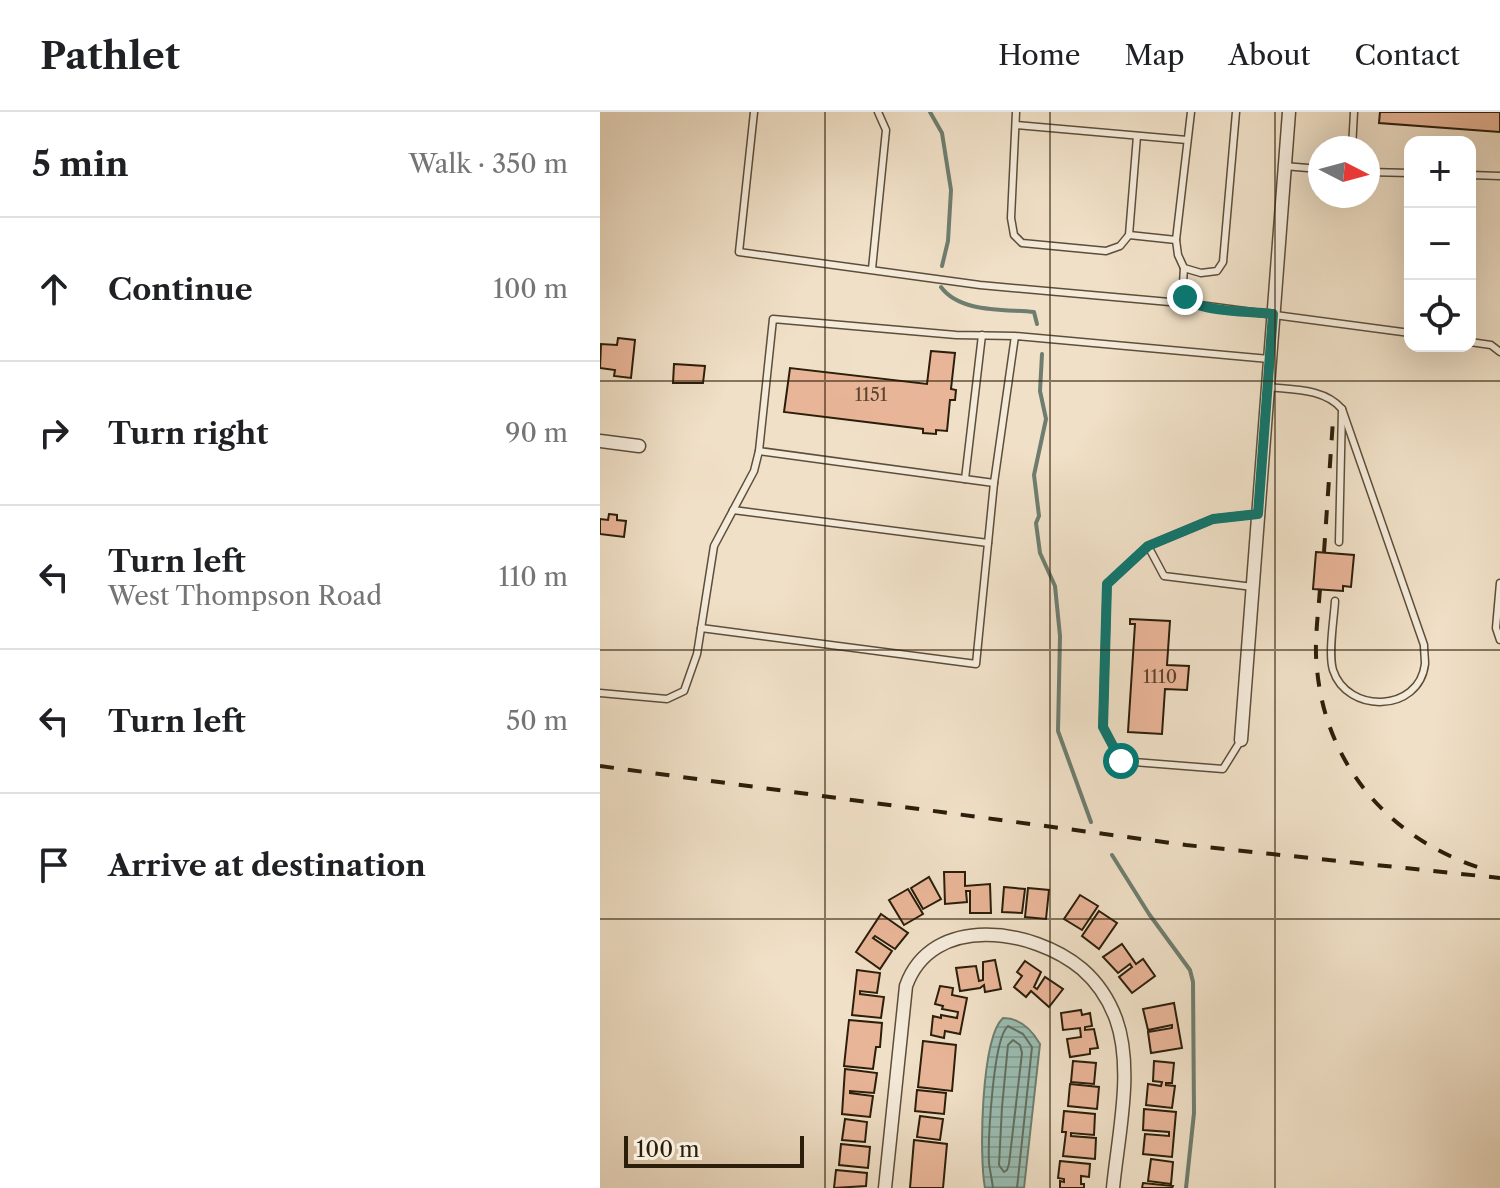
<!DOCTYPE html>
<meta charset="utf-8">
<style>
body{margin:0;font-family:"Libre Caslon Text",serif;background:#f2f2f2;color:#202124}
.controls{position:absolute;right:24px;top:24px;display:grid;overflow:hidden;border-radius:16px;box-shadow:0 8px 32px #0002}
.controls button{width:72px;height:72px;display:grid;place-items:center;padding:0;border:0;border-bottom:2px solid #e0e0e0;background:#fff;color:#202124;font:40px sans-serif}
.compass{position:absolute;left:708px;top:24px;width:72px;height:72px;border-radius:50%;background:#fff;box-shadow:0 8px 32px #0002;rotate:96deg}
.scale{position:absolute;left:24px;bottom:20px;width:180px;box-sizing:border-box;padding-left:8px;border:4px solid #2b1e0a;border-top:0;font-size:22px;line-height:28px;white-space:nowrap;color:#2b1e0a;-webkit-text-stroke:6px #f5ebdb;paint-order:stroke}
.stop{position:absolute;width:24px;height:24px;margin:-18px;border:6px solid #0f766e;border-radius:50%;background:#fff}
.stop.end{background:#0f766e;border-color:#fff;box-shadow:0 2px 8px #0008}
.list{margin:0;padding:0;list-style:none}
h2{display:flex;justify-content:space-between;align-items:center;height:104px;margin:0;padding:0 32px;font-size:34px}
h2 small{font-size:26px;font-weight:400;color:#757577}
.list li{display:grid;grid-template-columns:52px 1fr auto;gap:24px;align-items:center;box-sizing:border-box;height:144px;padding:0 32px;border-top:2px solid #e0e0e0}
.list b{display:block;font-size:30px;white-space:nowrap}
.list p{margin:0;font-size:26px;white-space:nowrap;color:#757577}
.list em{font-size:26px;font-style:normal;color:#757577}
.icon{flex:none;width:44px;height:44px;fill:none;stroke:currentColor;stroke-width:2;stroke-linecap:round;stroke-linejoin:round}
.map{position:relative;flex:none;width:900px;height:1076px;overflow:hidden}
header{display:flex;align-items:center;gap:48px;box-sizing:border-box;height:112px;padding:0 40px;background:#fff;border-bottom:2px solid #e0e0e0}
header strong{font-size:38px}
nav{display:flex;gap:44px;margin-inline-start:auto;font-size:28px}
main{display:flex}
aside{flex:1;background:#fff}
.map>svg:first-child{display:block}
</style>
<header>
<strong>Pathlet</strong>
<nav><a>Home</a><a>Map</a><a>About</a><a>Contact</a></nav>
</header>
<main>
<aside>
<h2>5 min<small>Walk · 350 m</small></h2>
<ul class="list">
<li><svg class="icon" aria-label="ahead" viewBox="0 0 24 24"><path d="M12 20V5M6 11l6-6 6 6"/></svg><div><b>Continue</b></div><em>100 m</em></li>
<li><svg class="icon" aria-label="right" viewBox="0 0 24 24"><path d="M7 20v-9h11M14 6l5 5-5 5"/></svg><div><b>Turn right</b></div><em>90 m</em></li>
<li><svg class="icon" aria-label="left" viewBox="0 0 24 24"><path d="M17 20v-9H6M10 6l-5 5 5 5"/></svg><div><b>Turn left</b><p>West Thompson Road</p></div><em>110 m</em></li>
<li><svg class="icon" aria-label="left" viewBox="0 0 24 24"><path d="M17 20v-9H6M10 6l-5 5 5 5"/></svg><div><b>Turn left</b></div><em>50 m</em></li>
<li><svg class="icon" aria-label="arrive" viewBox="0 0 24 24"><path d="M6 21V4h12l-3 4 3 4H6"/></svg><div><b>Arrive at destination</b></div></li>
</ul>
</aside>
<div class="map">
<svg width="900" height="1076" viewBox="0 0 900 1076">
<defs>
<pattern id="water-rules" width="6" height="5" patternUnits="userSpaceOnUse" patternTransform="scale(2)"><rect width="6" height="5" fill="#9abdb2"/><path d="M0 2.5h6" fill="none" stroke="#85a298"/></pattern>
</defs>
<rect width="100%" height="100%" fill="#f0e0c7"/>
<filter id="stains"><feTurbulence type="fractalNoise" baseFrequency=".0025" numOctaves="4"/><feColorMatrix values="0 0 0 0 .2 0 0 0 0 .09 0 0 0 0 .02 0 0 0 .5 -.17"/></filter>
<radialGradient id="worn" r=".72"><stop offset=".6" stop-color="#630" stop-opacity="0"/><stop offset="1" stop-color="#630" stop-opacity=".3"/></radialGradient>
<path fill="url(#water-rules)" stroke="#6e7d6f" stroke-width="2" d="M403,906C421,906 432,918 440,932L424,1076H385C379,1045 381,926 403,906Z"/>
<g fill="none" stroke-linecap="round" stroke-linejoin="round">
<g stroke="#626e5e" stroke-width="2">
<path d="M413,928L420,933L422,941L409,1052L407,1058L404,1060L399,1053L402,995L408,933Z"/>
<path d="M393,1076C392,1068 390,1059 389,1051C388,1028 393,926 408,914L423,922L432,935L417,1076"/>
</g>
<g stroke="#6e7d6f" stroke-width="4">
<path d="M330,0L342,21L351,78L348,129L342,154"/>
<path d="M341,175C360,201 404,197 434,200L437,212"/>
<path d="M442,242L440,279L446,307L434,363L439,404L436,411L440,441L455,474L460,524L458,619L491,710"/>
<path d="M512,743L549,802L590,858L593,870L594,1001L586,1076"/>
</g>
</g>
<g fill="#e9b598" stroke="#2b1e0a" stroke-width="2">
<path d="M780,0H900V20L779,11Z"/>
<path d="M18,226L35,228L31,266L14,264L15,258L0,256L1,232L17,233Z"/>
<path d="M331,239L355,241L351,277L356,278L355,288H350L347,319L336,318V322L323,321V317L184,300L190,256L327,272Z"/>
<path d="M74,252L105,254L103,271H73Z"/>
<path d="M9,402L17,403V408L26,409L24,425L0,422V407L8,408Z"/>
<path d="M716,440L754,443L751,475L743,474V479L713,477Z"/>
<path d="M530,507L570,509L567,553L589,554L587,578L565,577L562,622L528,620L535,512H530Z"/>
<path d="M344,760H365V774L390,772L391,801H370V779H366L367,790L345,792Z"/>
<path d="M329,765L341,787L323,797L311,776Z"/>
<path d="M404,775L425,777L422,801L402,800Z"/>
<path d="M428,776L449,778L446,807L425,805Z"/>
<path d="M308,777L323,802L304,813L289,788Z"/>
<path d="M480,783L498,794L482,818L464,807Z"/>
<path d="M499,799L517,811L499,837L482,824Z"/>
<path d="M281,802L308,821L295,837L275,824L273,826L292,839L280,857L256,840Z"/>
<path d="M522,832L536,852L543,847L555,864L532,881L519,865L532,855L530,852L518,861L503,845Z"/>
<path d="M395,848L401,877L385,880L384,873L380,876L360,879L356,856L376,854L379,869L383,868V850Z"/>
<path d="M425,849L441,860L434,875L437,877L445,865L463,877L449,895L431,879L426,885L414,875L422,864L417,860Z"/>
<path d="M257,858L280,861L277,881L260,879V882L284,885L281,906L252,903Z"/>
<path d="M340,874L353,876L352,883L367,886L360,922L345,919L344,926L331,923L333,904L341,906V903L357,906L358,900L342,897L343,894L335,892Z"/>
<path d="M574,891L582,936L551,941L548,920L572,916V913L548,918L543,897Z"/>
<path d="M481,898L482,903L490,901L492,914L485,915V918L494,917L498,936L490,937V942L470,945L467,927L481,925L480,916L463,918L461,901Z"/>
<path d="M249,908L282,911L280,935H276L273,957L244,954Z"/>
<path d="M323,929L356,933L352,979L318,975Z"/>
<path d="M473,949L496,951L494,972L471,970Z"/>
<path d="M554,949L574,951L572,971H566V973L575,974L572,996L546,993L548,972L561,974L562,970L553,969Z"/>
<path d="M245,957L277,961L274,981L250,979V981L273,984L270,1005L242,1002Z"/>
<path d="M470,972L499,975L497,997L468,994Z"/>
<path d="M317,978L346,981L344,1002L315,999Z"/>
<path d="M544,997L576,1000L572,1045L543,1042L545,1022L569,1024V1020L543,1018Z"/>
<path d="M464,999L495,1002L494,1023L471,1021V1024L496,1026L495,1047L463,1044L466,1020H462Z"/>
<path d="M320,1004L343,1007L340,1028L317,1025Z"/>
<path d="M245,1007L267,1010L265,1030L242,1028Z"/>
<path d="M314,1028L347,1032L343,1076H310Z"/>
<path d="M241,1032L270,1035L268,1056L239,1053Z"/>
<path d="M551,1047L573,1050L571,1072L548,1069Z"/>
<path d="M460,1049L490,1052L489,1065L481,1064V1072H484V1076H460V1069L464,1070V1067L458,1066Z"/>
<path d="M236,1058L267,1061L266,1074L234,1076Z"/>
<path d="M543,1071L573,1074L572,1076H542Z"/>
</g>
<g fill="none" stroke-linecap="round" stroke-linejoin="round">
<g stroke="#5c4e39" stroke-width="9">
<g id="lane">
<path d="M154,0L139,140L380,173L592,192"/>
<path d="M416,0L411,106L414,123L422,131L506,139L520,134L529,123L576,128"/>
<path d="M591,0L576,128L578,143L584,156L601,161L617,159L623,150L636,0"/>
<path d="M416,13L587,28"/>
<path d="M752,36L754,0"/>
<path d="M684,54L720,57"/>
<path d="M768,60L810,61"/>
<path d="M870,63L900,64"/>
<path d="M529,123L537,24"/>
<path d="M584,156C583,171 581,181 592,192L810,221"/>
<path d="M272,157L286,18L278,0"/>
<path d="M415,224L394,371L159,339L173,207L356,223L415,224L669,247"/>
<path d="M870,230L891,233L900,240"/>
<path d="M667,275C693,278 724,276 742,297L739,430"/>
<path d="M365,367L382,223"/>
<path d="M133,398L388,431"/>
<path d="M548,434L564,464L653,475"/>
<path d="M900,471L896,516L900,528"/>
<path d="M735,489C734,507 728,541 733,558C747,602 819,601 825,552C825,546 824,539 824,533L742,297"/>
<path d="M101,516L376,552L394,371"/>
<path d="M0,581L67,587L84,579L97,542L114,434L154,359L159,339"/>
<path d="M641,628L623,657L521,649L503,615L507,472L548,434L613,407L657,402"/>
</g>
</g>
<g stroke="#5c4e39" stroke-width="15">
<g id="street">
<path d="M0,329L39,334"/>
<path d="M641,628L689,0"/>
<path d="M285,1076L306,874C332,801 433,816 482,857C497,870 509,888 516,907C534,957 518,1024 513,1076"/>
</g>
</g>
<use href="#lane" stroke="#f5ebdb" stroke-width="6"/>
<use href="#street" stroke="#f5ebdb" stroke-width="12"/>
<g stroke="#2b1e0a" stroke-width="4" stroke-dasharray="14 14" stroke-linecap="butt">
<path d="M724,440L733,308"/>
<path d="M720,477C718,504 714,531 717,557C726,655 792,729 884,757"/>
<path d="M0,654L586,733L900,766"/>
</g>
</g>
<g fill="none" stroke-linecap="round" stroke-linejoin="round">
<path stroke="#0f766e" stroke-width="10" d="M521,649L503,615L507,472L548,434L613,407L658,402L673,202C650,199 600,201 585,185"/>
</g>
<path fill="none" stroke="#2b1e0a" stroke-width="2" stroke-opacity="0.55" d="M225,0V1076M450,0V1076M675,0V1076M0,269H900M0,538H900M0,807H900"/>
<g text-anchor="middle" dominant-baseline="central" stroke-width="8" stroke-linejoin="round" paint-order="stroke">
<g font-size="18" fill="#5a442e">
<text x="271" y="283">1151</text>
<text x="560" y="565">1110</text>
</g>
</g>
<rect width="100%" height="100%" filter="url(#stains)"/>
<rect width="100%" height="100%" fill="url(#worn)"/>
</svg>
<div class="controls">
<button>+</button>
<button>−</button>
<button><svg class="icon" aria-label="locate" viewBox="0 0 24 24"><circle cx="12" cy="12" r="6"/><path d="M12 2v4M12 18v4M2 12h4M18 12h4"/></svg></button>
</div>
<svg class="compass" viewBox="-18 -18 36 36"><path d="M0-13l5 13h-10z" fill="#e53935"/><path d="M0 13l5-13h-10z" fill="#757577"/></svg>
<div class="scale">100 m</div>
<div class="stop" style="left:521px;top:649px"></div>
<div class="stop end" style="left:585px;top:185px"></div>
</div>
</main>
